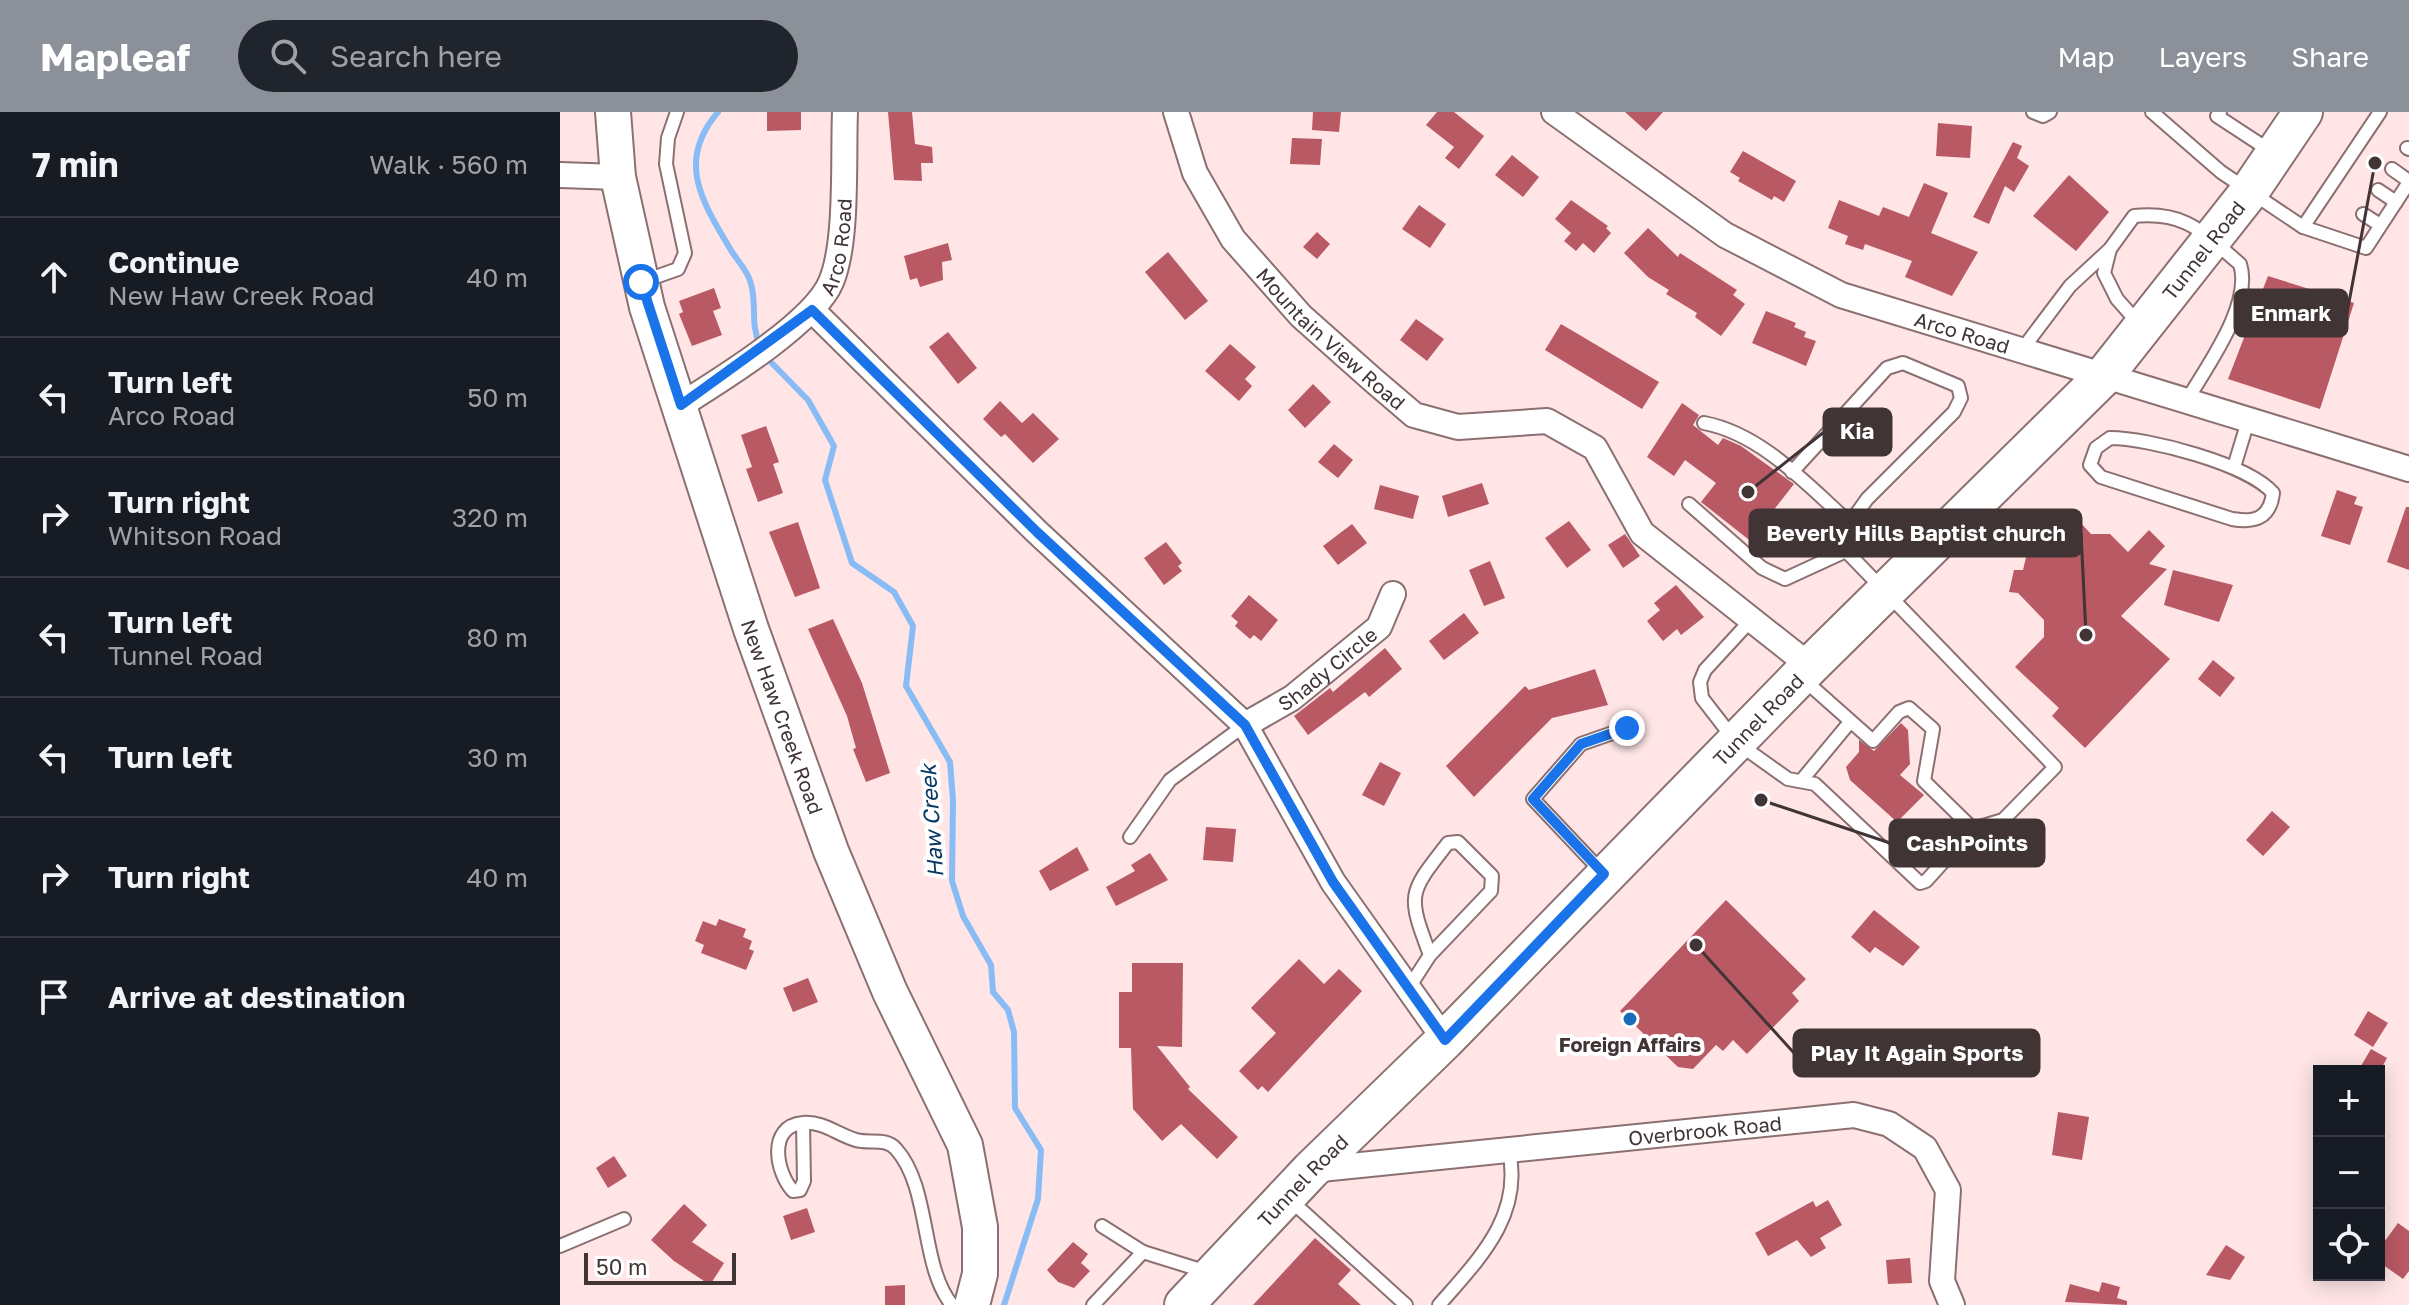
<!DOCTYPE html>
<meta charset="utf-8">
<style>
body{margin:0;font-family:"Golos Text",sans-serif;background:#20242c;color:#f1f3f6}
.controls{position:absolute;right:24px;bottom:24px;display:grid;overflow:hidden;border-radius:0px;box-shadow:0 4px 20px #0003}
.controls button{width:72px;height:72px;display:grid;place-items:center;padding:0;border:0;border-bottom:2px solid #363941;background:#171b24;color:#f1f3f6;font:40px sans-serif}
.scale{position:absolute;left:24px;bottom:20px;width:152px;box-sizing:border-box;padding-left:8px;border:4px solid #403435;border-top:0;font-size:22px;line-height:28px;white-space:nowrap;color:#403435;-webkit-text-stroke:6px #fff;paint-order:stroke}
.stop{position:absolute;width:24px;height:24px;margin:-18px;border:6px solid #1a73e8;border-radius:50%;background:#fff}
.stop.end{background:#1a73e8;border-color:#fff;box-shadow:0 2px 8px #0008}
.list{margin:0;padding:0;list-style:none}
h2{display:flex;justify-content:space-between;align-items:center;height:104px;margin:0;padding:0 32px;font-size:34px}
h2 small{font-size:26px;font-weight:400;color:#9ea1a6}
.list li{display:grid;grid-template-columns:52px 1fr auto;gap:24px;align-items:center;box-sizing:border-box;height:120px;padding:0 32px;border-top:2px solid #363941}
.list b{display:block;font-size:30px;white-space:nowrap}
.list p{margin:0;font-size:26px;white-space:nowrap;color:#9ea1a6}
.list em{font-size:26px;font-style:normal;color:#9ea1a6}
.icon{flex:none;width:44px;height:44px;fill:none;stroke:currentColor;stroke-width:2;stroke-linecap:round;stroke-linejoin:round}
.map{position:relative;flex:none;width:1849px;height:1193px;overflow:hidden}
header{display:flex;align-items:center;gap:48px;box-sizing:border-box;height:112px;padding:0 40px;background:#8c9099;color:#fff}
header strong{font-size:38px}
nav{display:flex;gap:44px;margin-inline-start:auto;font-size:28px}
.search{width:560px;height:72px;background:#20242c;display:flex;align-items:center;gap:20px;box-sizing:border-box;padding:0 28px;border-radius:44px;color:#9ea1a6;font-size:30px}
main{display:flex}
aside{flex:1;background:#171b24}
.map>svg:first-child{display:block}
</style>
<header>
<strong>Mapleaf</strong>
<div class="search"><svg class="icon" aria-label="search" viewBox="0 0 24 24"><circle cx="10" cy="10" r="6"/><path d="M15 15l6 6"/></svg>Search here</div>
<nav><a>Map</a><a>Layers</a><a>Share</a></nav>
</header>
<main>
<aside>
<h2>7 min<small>Walk · 560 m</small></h2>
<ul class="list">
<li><svg class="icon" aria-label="ahead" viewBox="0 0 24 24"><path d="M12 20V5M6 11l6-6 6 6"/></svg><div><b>Continue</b><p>New Haw Creek Road</p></div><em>40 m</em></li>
<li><svg class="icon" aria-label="left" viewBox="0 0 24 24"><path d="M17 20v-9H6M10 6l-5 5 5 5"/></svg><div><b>Turn left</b><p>Arco Road</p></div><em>50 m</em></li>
<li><svg class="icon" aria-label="right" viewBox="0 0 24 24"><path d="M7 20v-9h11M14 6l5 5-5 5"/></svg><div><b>Turn right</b><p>Whitson Road</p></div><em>320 m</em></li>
<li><svg class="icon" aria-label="left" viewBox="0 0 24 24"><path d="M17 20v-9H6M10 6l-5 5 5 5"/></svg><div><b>Turn left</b><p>Tunnel Road</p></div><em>80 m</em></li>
<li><svg class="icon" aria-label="left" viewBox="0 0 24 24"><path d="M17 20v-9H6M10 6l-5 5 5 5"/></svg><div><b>Turn left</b></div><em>30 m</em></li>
<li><svg class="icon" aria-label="right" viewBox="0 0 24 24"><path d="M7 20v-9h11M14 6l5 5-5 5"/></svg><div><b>Turn right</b></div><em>40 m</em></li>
<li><svg class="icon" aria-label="arrive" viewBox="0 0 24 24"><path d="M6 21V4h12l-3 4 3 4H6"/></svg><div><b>Arrive at destination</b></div></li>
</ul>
</aside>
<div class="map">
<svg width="1849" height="1193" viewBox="0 0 1849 1193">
<rect width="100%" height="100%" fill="#ffe5e6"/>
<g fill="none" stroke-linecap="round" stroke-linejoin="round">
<g stroke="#89bbf5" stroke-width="6">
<path d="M158,0C115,50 143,91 172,140C178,149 189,161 191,172C197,193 190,212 200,233"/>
<path d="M204,243L248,288L274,334L265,368L292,451L334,480L353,514L346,574L390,650L393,688L392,769L403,804L431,853L433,880L448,898L454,920L455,996L481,1038L478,1087L444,1193"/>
</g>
</g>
<g fill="#b85964">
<path d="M207,0H241V18L207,19Z"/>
<path d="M328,0H352L355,32L372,35L373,51H361L362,69L334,68Z"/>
<path d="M753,0H781L779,20L752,18Z"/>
<path d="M877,0H894L924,24L899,57L885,46L894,35L866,13Z"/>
<path d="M1065,0H1103L1086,19Z"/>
<path d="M1378,11L1412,14L1410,46L1376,44Z"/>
<path d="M732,26L762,27L760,53L730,52Z"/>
<path d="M1453,30L1462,34L1457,46L1469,54L1454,80L1445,74L1429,112L1413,105Z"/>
<path d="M1183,39L1236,69L1224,90L1214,84L1212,88L1178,69L1180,66L1170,60Z"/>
<path d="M952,43L979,65L963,85L935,63Z"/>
<path d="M1509,63L1549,100L1516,139L1473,104Z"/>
<path d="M1364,71L1388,81L1371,121L1418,140L1392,184L1345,165L1352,149L1305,132L1303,138L1285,132L1288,124L1268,116L1279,88L1319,104L1323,95L1349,105Z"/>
<path d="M1011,88L1048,114L1046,116L1051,121L1034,141L1023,131L1016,139L1004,129L1011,121L995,107Z"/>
<path d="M859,93L886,112L870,136L842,117Z"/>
<path d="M1088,116L1118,145L1120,141L1177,178L1173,183L1185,192L1161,224L1135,205L1137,201L1106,182L1109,178L1088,165L1064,141Z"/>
<path d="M757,120L770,132L757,147L743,135Z"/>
<path d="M388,131L392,148L382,150L383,168L360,175L357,166L350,168L344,144Z"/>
<path d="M608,140L648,189L625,208L585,160Z"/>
<path d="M1708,164L1794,191L1760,297L1668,267Z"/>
<path d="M154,176L161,196L153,199L162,223L132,234L119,202L123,200L119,189Z"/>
<path d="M1206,199L1236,211L1234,215L1246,220L1244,225L1256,229L1246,254L1192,231Z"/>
<path d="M856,207L884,227L867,249L840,228Z"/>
<path d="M1001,212L1099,270L1082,297L985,238Z"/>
<path d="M388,220L417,256L398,272L369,235Z"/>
<path d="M670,232L696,255L685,267L692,274L679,289L645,259Z"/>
<path d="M753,272L771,290L745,316L728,298Z"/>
<path d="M440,289L462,311L473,301L499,327L473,351L445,322L441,325L423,307Z"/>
<path d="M1122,291L1139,303L1133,313L1158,333L1163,326L1181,334L1234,372L1209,404L1255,398L1260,435L1207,442L1141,390L1156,371L1125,348L1114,364L1087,345Z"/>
<path d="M206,314L219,350L213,352L223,381L198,390L186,357L192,355L181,323Z"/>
<path d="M774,332L793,348L778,366L758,350Z"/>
<path d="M922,371L929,392L888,405L882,384Z"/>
<path d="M820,373L859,384L853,407L814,397Z"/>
<path d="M1777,378L1797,385L1794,392L1803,395L1790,433L1761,424Z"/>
<path d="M1846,395H1849V458L1827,450Z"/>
<path d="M1517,407L1531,422H1550L1568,440L1589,418L1605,434L1589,452L1607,457L1561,504L1610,547L1525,636L1492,604L1499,596L1455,555L1484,525V508L1458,481L1449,480L1454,458H1463L1468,437L1483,422L1495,419L1494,414Z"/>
<path d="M1009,409L1031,438L1007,456L985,426Z"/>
<path d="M238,410L260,476L235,485L209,420Z"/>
<path d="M792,412L807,431L778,453L763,434Z"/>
<path d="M1065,422L1080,444L1063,456L1048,433Z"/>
<path d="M606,430L622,451L618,454L622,459L604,473L584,446Z"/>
<path d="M930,449L945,486L924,494L909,458Z"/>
<path d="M1613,458L1673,473L1659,510L1604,493Z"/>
<path d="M1116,473L1144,505L1121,523L1117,517L1103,529L1087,509L1100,498L1094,491Z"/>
<path d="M689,483L718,508L701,529L694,523L690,527L675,514L678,510L671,504Z"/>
<path d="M904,501L919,521L884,548L869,529Z"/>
<path d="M273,507L302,571L330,661L306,670L293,637L296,636L287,604L248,517Z"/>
<path d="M825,536L842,557L809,585L805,580L748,623L734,604L770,576L773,580Z"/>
<path d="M1653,548L1675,566L1660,585L1638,567Z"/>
<path d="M1035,557L1048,593L992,606L914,685L886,654L965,574L969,578Z"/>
<path d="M1341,611L1348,618L1350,652L1340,663L1364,683L1337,710L1290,668L1286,655L1299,640V628L1314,639Z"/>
<path d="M820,650L841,661L824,694L802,683Z"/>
<path d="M1712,699L1730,715L1703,744L1686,728Z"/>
<path d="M646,715L676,717L673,750L643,748Z"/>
<path d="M517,735L529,758L490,779L479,759Z"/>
<path d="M590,741L608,768L556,794L546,775L575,759L571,753Z"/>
<path d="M1166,788L1246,867L1232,881L1239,889L1187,942L1173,928L1163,939L1156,933L1133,957L1118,955L1060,899Z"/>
<path d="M1314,798L1360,835L1343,854L1315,835L1310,841L1291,825Z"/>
<path d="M159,807L186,817L183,825L192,829L189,837L194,839L186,858L141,841L144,833L135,829L143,809L156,814Z"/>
<path d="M739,847L764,872L779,857L802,879L708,980L702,974L698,978L679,959L716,921L691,896Z"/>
<path d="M572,851H623L622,935L597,934L630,975L628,977L678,1025L657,1047L621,1012L602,1029L573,997L571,936H559V880H572Z"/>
<path d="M248,866L258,890L233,900L223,876Z"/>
<path d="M1808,899L1828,911L1813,935L1794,923Z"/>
<path d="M1811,937L1827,946L1820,959H1798Z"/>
<path d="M1498,1000L1529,1005L1522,1048L1492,1043Z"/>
<path d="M54,1044L67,1064L48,1076L36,1056Z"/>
<path d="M1268,1088L1282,1113L1260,1126L1266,1136L1251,1145L1237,1128L1208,1144L1195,1121L1253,1089L1256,1095Z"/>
<path d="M124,1092L147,1113L132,1130L164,1151L150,1173L114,1149L91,1128Z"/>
<path d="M247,1096L255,1120L231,1128L223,1104Z"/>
<path d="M1838,1111L1849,1119V1159L1843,1167L1819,1150V1137Z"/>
<path d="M755,1126L791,1158L778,1172L801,1193H693Z"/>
<path d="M513,1130L528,1142L521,1151L530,1159L514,1176L498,1170L487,1158Z"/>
<path d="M1666,1133L1685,1145L1670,1168L1646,1163Z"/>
<path d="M1350,1146L1352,1171L1328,1172L1326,1148Z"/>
<path d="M1542,1170L1560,1175L1557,1186L1567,1189V1193L1505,1190L1510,1172L1539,1180Z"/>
<path d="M345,1173V1193H325V1174Z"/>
</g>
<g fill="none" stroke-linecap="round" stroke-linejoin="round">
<g stroke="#8c7071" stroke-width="16">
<g id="lane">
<path d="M1473,0L1483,4L1490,0"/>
<path d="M1592,0L1661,60L1743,115L1820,0"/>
<path d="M1660,0L1657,4L1712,40"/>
<path d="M1847,36L1849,37"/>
<path d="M1832,57L1849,69"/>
<path d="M1818,78L1836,90"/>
<path d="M1803,102L1820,113"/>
<path d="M1743,115L1806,136L1849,70"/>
<path d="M84,169L118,157L125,141L106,52L108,26L117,0"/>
<path d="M1580,213L1557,187L1544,161L1550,137L1574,104C1626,99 1642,120 1680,152C1693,193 1646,255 1626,290"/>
<path d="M1461,239L1510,174L1550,137"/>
<path d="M1144,311C1202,322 1247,373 1290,411L1286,439L1495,655L1443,708L1413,717"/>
<path d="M1550,326C1588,326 1688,352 1713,381C1710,406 1695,411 1672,407L1541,365L1530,353L1536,336Z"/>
<path d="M1674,355L1688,309"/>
<path d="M1232,360L1327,256L1343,251L1398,274L1401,286L1394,300L1307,387L1290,411"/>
<path d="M1129,392L1202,456L1225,467L1286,439"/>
<path d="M1192,507L1145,558L1140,570L1142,586L1176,630L1228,667L1255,672L1360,771L1366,769L1413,717L1364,669L1373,617L1349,596L1339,600L1313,629L1242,566"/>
<path d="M1241,669L1290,610"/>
<path d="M570,725L610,668L685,613"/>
<path d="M1042,760L973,687L1021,632L1067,616"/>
<path d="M848,877L870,843L931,779L932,764L898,730L888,731C848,782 847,782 870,843"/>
<path d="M243,1011L244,1069L240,1078L233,1079C216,1061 207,1014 243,1011C263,1009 278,1023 296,1028C309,1032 326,1025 336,1037C371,1076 360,1154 392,1193"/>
<path d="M728,1086L846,1193"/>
<path d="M542,1114L583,1140"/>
<path d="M0,1134L64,1107"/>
<path d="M533,1193L583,1140L647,1160"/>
<path d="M879,1193C919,1147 963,1104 949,1039"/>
</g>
</g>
<g stroke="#8c7071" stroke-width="28">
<g id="street">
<path id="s1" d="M616,0L635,61L673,127L741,204L813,268L854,303L898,315L987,309L1035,336L1082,421L1250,554"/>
<path id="s2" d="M994,0L1165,123L1281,183L1849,357"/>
<path d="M0,63L58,65"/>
<path d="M252,198L477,420L685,613L773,770L885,928"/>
<path id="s3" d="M121,293C159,269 254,211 271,170C288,130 283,46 285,0"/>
<path id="s4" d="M685,613L732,586L819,515L833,482"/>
<path id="s5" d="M751,1058L1294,1003L1329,1012L1365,1036L1388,1078L1382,1169L1392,1193"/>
</g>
</g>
<g stroke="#8c7071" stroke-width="38">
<g id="secondary">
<path id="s6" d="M53,0L58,65L87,195L191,517L271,739L330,880L405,1033L420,1115V1162L412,1193"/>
</g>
</g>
<g stroke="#8c7071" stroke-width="42">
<g id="primary">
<path id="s7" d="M624,1193L751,1058L885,928L1250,554L1543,265L1689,80L1743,0"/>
</g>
</g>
<use href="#lane" stroke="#fff" stroke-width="12"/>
<use href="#street" stroke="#fff" stroke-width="24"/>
<use href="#secondary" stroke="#fff" stroke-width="34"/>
<use href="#primary" stroke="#fff" stroke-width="38"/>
</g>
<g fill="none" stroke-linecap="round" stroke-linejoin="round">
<path stroke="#1a73e8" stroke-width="10" d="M81,170L121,293L252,198L477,420L685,613L773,770L885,928L1044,762L973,687L1021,632L1067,616"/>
</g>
<circle fill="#1a6cba" stroke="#fff" stroke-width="3" cx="1070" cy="907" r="8"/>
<g text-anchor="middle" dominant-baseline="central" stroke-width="8" stroke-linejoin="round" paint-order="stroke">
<g font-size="20" fill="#403435" stroke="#fff">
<text stroke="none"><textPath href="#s3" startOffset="232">Arco Road</textPath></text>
<text stroke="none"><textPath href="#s7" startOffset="1468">Tunnel Road</textPath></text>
<text stroke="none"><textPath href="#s2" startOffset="468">Arco Road</textPath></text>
<text stroke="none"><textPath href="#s1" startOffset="280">Mountain View Road</textPath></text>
<text stroke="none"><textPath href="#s4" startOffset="100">Shady Circle</textPath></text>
<text stroke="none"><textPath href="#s6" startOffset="630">New Haw Creek Road</textPath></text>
<text stroke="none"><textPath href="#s7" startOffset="820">Tunnel Road</textPath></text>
<text stroke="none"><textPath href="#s5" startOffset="396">Overbrook Road</textPath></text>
<text stroke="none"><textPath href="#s7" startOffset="172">Tunnel Road</textPath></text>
</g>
<g font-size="20" font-weight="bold" fill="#403435" stroke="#fff">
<text x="1070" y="932">Foreign Affairs</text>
</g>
<g font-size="22" font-style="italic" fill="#093865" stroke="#fff">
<text transform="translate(371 709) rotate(-94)">Haw Creek</text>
</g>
</g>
<path fill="none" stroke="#403435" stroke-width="3" d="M1815 51L1787 201M1188 380L1264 320M1526 523L1521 421M1201 688L1330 731M1136 833L1234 941"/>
<g fill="#403435" stroke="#fff" stroke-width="3">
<circle cx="1815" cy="51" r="8"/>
<circle cx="1188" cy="380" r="8"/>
<circle cx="1526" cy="523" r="8"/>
<circle cx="1201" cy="688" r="8"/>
<circle cx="1136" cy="833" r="8"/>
</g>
<g fill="#403435" stroke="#403435" stroke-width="3">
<rect x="1675" y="178" width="112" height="46" rx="8"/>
<rect x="1264" y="297" width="67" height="46" rx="8"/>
<rect x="1190" y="398" width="331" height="46" rx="8"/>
<rect x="1330" y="708" width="154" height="46" rx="8"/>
<rect x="1234" y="918" width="245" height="46" rx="8"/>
</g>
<g font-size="22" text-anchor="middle" font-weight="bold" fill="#fff">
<text x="1731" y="209">Enmark</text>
<text x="1297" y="327">Kia</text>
<text x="1356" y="429">Beverly Hills Baptist church</text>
<text x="1407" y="739">CashPoints</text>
<text x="1357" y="949">Play It Again Sports</text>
</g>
</svg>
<div class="controls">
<button>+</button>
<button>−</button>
<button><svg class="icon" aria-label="locate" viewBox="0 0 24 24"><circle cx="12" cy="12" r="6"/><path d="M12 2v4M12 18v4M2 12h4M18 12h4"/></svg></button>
</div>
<div class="scale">50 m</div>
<div class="stop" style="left:81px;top:170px"></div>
<div class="stop end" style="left:1067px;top:616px"></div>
</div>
</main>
